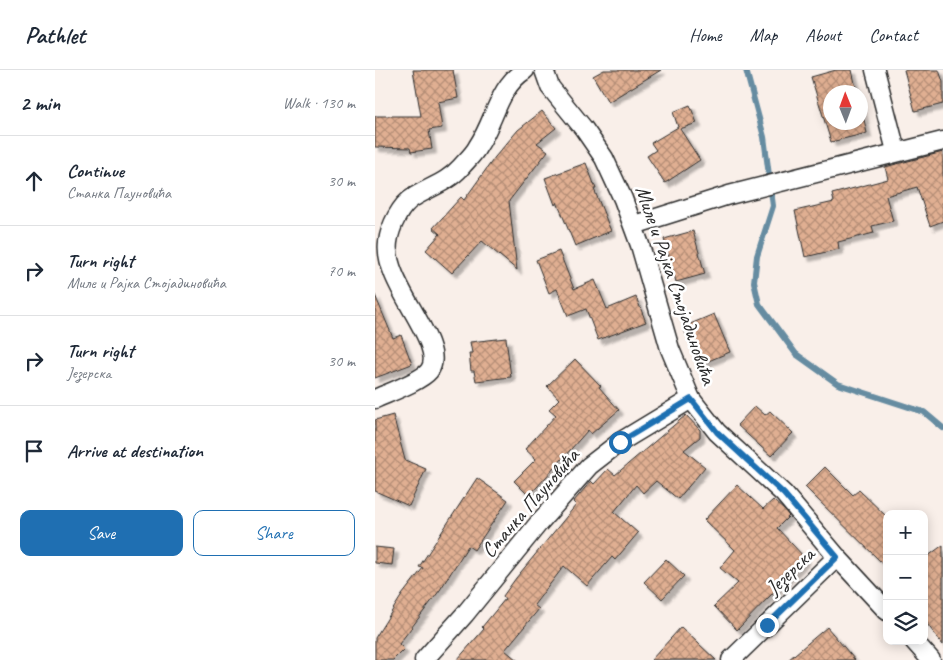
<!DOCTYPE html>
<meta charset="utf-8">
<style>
body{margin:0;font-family:Caveat,sans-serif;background:#f2f2f3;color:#1f2937}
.controls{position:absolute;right:15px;bottom:15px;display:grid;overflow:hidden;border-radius:10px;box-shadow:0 2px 12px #0003}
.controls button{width:45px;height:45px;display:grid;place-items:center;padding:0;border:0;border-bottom:1px solid #e0e1e3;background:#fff;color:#1f2937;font:25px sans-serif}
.compass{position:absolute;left:448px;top:15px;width:45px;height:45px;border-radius:50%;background:#fff;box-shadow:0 2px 12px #0003;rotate:359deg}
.stop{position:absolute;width:15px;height:15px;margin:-11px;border:4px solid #1f6fb2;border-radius:50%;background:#fff}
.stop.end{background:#1f6fb2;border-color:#fff;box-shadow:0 1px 5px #0008}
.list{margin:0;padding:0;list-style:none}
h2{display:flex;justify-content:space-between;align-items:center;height:65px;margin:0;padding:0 20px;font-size:21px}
h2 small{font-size:16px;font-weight:400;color:#747a83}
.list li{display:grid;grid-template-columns:32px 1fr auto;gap:15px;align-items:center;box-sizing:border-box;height:90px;padding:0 20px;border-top:1px solid #e0e1e3}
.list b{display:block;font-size:19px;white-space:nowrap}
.list p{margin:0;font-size:16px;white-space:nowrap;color:#747a83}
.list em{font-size:16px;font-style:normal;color:#747a83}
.actions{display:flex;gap:10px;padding:15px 20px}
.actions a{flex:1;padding:11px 0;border:1px solid #1f6fb2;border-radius:10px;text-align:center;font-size:18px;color:#1f6fb2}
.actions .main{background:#1f6fb2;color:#fff}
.icon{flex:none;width:28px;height:28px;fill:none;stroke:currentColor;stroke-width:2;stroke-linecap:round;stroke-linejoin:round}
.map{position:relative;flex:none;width:568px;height:590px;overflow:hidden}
header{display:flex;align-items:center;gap:30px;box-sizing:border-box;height:70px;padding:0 25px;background:#fff;border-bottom:1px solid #e0e1e3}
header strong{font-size:24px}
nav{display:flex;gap:28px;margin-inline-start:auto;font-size:18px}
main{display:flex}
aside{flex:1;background:#fff}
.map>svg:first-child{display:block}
</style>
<header>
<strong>Pathlet</strong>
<nav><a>Home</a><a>Map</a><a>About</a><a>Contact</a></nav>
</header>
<main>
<aside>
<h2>2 min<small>Walk · 130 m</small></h2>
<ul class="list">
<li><svg class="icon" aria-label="ahead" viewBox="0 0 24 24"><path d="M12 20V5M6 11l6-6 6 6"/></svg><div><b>Continue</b><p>Станка Пауновића</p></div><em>30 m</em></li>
<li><svg class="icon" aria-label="right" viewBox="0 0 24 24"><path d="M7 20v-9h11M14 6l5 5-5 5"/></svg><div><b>Turn right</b><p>Миле и Рајка Стојадиновића</p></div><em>70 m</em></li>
<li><svg class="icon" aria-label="right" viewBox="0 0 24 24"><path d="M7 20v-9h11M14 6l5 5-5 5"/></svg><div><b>Turn right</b><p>Језерска</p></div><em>30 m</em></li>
<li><svg class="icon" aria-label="arrive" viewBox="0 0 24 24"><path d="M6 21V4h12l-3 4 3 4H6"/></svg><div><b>Arrive at destination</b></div></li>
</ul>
<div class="actions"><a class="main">Save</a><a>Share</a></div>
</aside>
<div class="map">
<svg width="568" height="590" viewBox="0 0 568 590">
<defs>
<pattern id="building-cross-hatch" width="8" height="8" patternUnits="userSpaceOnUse" patternTransform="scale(1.25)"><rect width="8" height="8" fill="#e0af92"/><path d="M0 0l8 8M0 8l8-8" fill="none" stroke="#b68f77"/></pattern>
<filter id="shadow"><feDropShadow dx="4.5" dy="4.5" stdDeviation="1" flood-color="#0004"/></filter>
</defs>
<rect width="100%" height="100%" fill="#f9efe9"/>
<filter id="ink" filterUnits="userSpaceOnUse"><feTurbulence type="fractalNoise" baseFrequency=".02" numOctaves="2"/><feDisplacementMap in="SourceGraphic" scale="10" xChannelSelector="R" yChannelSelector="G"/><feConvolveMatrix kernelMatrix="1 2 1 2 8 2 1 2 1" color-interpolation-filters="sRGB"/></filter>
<g filter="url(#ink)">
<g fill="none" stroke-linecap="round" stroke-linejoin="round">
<path stroke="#668ca1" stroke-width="6" d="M371,0L389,67L398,136L382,186L379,212L384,234L421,284L463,314L549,342L568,358"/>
</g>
<g fill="url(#building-cross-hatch)" stroke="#2b2b2b" filter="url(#shadow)">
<path d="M38,0H78L83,28L63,32L67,58L54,60L57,79L36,82L35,78L0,77V46H46Z"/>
<path d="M229,0H286L233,32L218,6Z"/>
<path d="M461,0H477L482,22H456V52H486V36L492,63L456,72L436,7Z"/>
<path d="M529,0H564L568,12V34L540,41Z"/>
<path d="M315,35L322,53L305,59L325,90L290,113L272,86L281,80L276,73L303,57L298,42Z"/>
<path d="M167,41L181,58L162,73L173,81L134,131L142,200L107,171L77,203L51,180L65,164L58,158L86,127L89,130L120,87L143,60Z"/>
<path d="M568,82V151L555,156L542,117L511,126L518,151L497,156L499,163L463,172L464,179L430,187L420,141L459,132L457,124L513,109L510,97Z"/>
<path d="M211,93L221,119H219L236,161L200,176L182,132L180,135L170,108Z"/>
<path d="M318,161L330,204L301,212L289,169Z"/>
<path d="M184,181L199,219L220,210L232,239L261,227L271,252L223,270L211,239L193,246L182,219L174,223L161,190Z"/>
<path d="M0,225L18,268L26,265L37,294L0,308Z"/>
<path d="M339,244L355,282L324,295L308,257Z"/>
<path d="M131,268L136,307L101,311L99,301H96L94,283H97L95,272Z"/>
<path d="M200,289L226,316L224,317L244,340L216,364L213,360L154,426L139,411L161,389L150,379L181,345L174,339L184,329L172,316Z"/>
<path d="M380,336L390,345L395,341L418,363L396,386L362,355Z"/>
<path d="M18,345L30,390L51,399L34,436L0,421V350Z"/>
<path d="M311,345L325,360V367L309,380L330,397L303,429L281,411L268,423L261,415L239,442L263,463L240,490L237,487L212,516L189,496L159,535L164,539L130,580L142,590H82L109,559L107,557L130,529L128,526L141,508L201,435L198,432L216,411L219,414L233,399L240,405Z"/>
<path d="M450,397L478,425L484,420L512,447V498L430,417Z"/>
<path d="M102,408L133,430L99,480L93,476L65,520L24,574L29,579L18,590H0V568L27,525L48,498L44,497Z"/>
<path d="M362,415L388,439L398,430L410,441L414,446L402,458L431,489L362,560L339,536L363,513L345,498L360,480L329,450Z"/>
<path d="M568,475V575L549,550V489Z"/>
<path d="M0,477L19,479L17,495L0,493Z"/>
<path d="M291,489L309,506L287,529L269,512Z"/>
<path d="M306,557L341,590H276Z"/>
<path d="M452,557L480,590H413Z"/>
</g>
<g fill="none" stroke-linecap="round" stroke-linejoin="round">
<g stroke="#2b2b2b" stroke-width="21">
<g id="minor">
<path d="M169,0L175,17L209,59L229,88L248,129L265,175L295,279L316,329L342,362L409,424L462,487L512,541"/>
<path d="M500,0L521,81"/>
<path d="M259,155L354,125L568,71"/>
<path d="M0,329C13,323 46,311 54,301C74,275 7,214 13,172C15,157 25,135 39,127C55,117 73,112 86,97C92,90 99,84 103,76C120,51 123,17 150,0"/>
<path d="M539,571L556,590"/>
<path d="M49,590L90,544L163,454L214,396L245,372L316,329"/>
<path d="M356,590L462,487"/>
</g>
</g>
<use href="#minor" stroke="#fff" stroke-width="18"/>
</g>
</g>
<g fill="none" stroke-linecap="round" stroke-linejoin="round" filter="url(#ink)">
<path stroke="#1f6fb2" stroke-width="6" d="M245,372L316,329L342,362L409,424L462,487L392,555"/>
</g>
<g text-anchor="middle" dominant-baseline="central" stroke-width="5" stroke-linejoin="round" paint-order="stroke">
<g font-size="21" fill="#2b2b2b" stroke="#fff">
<text transform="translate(301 215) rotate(71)">Миле и Рајка Стојадиновића</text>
<text transform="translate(155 433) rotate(-49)">Станка Пауновића</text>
<text transform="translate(415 501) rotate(-44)">Језерска</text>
</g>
</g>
</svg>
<div class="controls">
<button>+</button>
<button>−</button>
<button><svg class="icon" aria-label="layers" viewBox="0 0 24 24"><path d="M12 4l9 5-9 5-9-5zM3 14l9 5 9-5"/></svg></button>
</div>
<svg class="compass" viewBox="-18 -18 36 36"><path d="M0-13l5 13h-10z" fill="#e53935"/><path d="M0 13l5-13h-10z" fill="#747a83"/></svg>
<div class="stop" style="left:245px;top:372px"></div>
<div class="stop end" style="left:392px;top:555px"></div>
</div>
</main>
